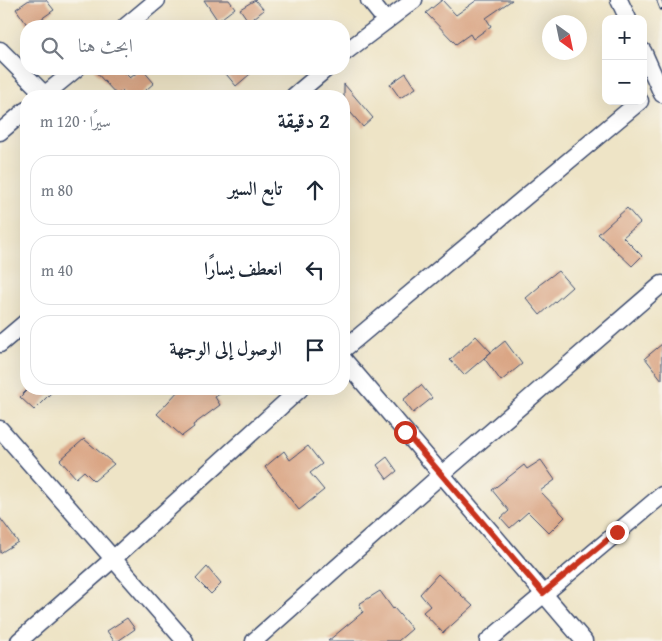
<!DOCTYPE html>
<html lang="ar">
<meta charset="utf-8">
<style>
body{margin:0;font-family:"Gentium Book Plus",Amiri,serif;background:#f6f6f7;color:#1f2937;direction:rtl}
.controls{position:absolute;right:15px;top:15px;display:grid;overflow:hidden;border-radius:10px;box-shadow:0 5px 20px #0002}
.controls button{width:45px;height:45px;display:grid;place-items:center;padding:0;border:0;border-bottom:1px solid #e0e1e3;background:#fff;color:#1f2937;font:25px sans-serif}
.compass{position:absolute;left:542px;top:15px;width:45px;height:45px;border-radius:50%;background:#fff;box-shadow:0 5px 20px #0002;rotate:147deg}
.stop{position:absolute;width:15px;height:15px;margin:-11px;border:4px solid #c8321e;border-radius:50%;background:#fff}
.stop.end{background:#c8321e;border-color:#fff;box-shadow:0 1px 5px #0008}
.list{margin:0;padding:0;list-style:none}
h2{display:flex;justify-content:space-between;align-items:center;height:65px;margin:0;padding:0 20px;font-size:21px}
h2 small{font-size:16px;font-weight:400;color:#747a83}
.list li{display:grid;grid-template-columns:32px 1fr auto;gap:15px;align-items:center;box-sizing:border-box;height:70px;margin:0 10px 10px;padding:0 10px;border:1px solid #e0e1e3;border-radius:20px}
.list b{display:block;font-size:19px;white-space:nowrap}
.list em{font-size:16px;font-style:normal;color:#747a83}
.icon{flex:none;width:28px;height:28px;fill:none;stroke:currentColor;stroke-width:2;stroke-linecap:round;stroke-linejoin:round}
.map{position:relative;flex:none;width:662px;height:641px;overflow:hidden;direction:ltr}
.search{position:absolute;background:#fff;box-shadow:0 5px 20px #0002;left:20px;top:20px;width:330px;height:55px;display:flex;align-items:center;gap:12px;box-sizing:border-box;padding:0 18px;border-radius:20px;color:#747a83;font-size:19px}
.panel{position:absolute;background:#fff;box-shadow:0 5px 20px #0002;left:20px;top:90px;width:330px;height:305px;border-radius:20px;direction:rtl}
.map>svg:first-child{display:block}
</style>
<div class="map">
<svg width="662" height="641" viewBox="0 0 662 641">
<rect width="100%" height="100%" fill="#f7f3e8"/>
<filter id="ink" filterUnits="userSpaceOnUse"><feTurbulence type="fractalNoise" baseFrequency=".02" numOctaves="2"/><feDisplacementMap in="SourceGraphic" scale="10" xChannelSelector="R" yChannelSelector="G"/><feConvolveMatrix kernelMatrix="1 2 1 2 8 2 1 2 1" color-interpolation-filters="sRGB"/></filter>
<filter id="wash" filterUnits="userSpaceOnUse"><feTurbulence type="fractalNoise" baseFrequency=".0096" numOctaves="4" result="noise"/><feDisplacementMap in="SourceGraphic" scale="20" xChannelSelector="R" yChannelSelector="G"/><feGaussianBlur stdDeviation="1.12" result="paint"/><feColorMatrix in="noise" values="0 0 0 0 0 0 0 0 0 0 0 0 0 0 0 0 0 1.4 0 .05"/><feComposite in="paint" operator="in"/></filter>
<g filter="url(#wash)">
<rect width="100%" height="100%" fill="#eee4c6"/>
<g id="blocks">
<g fill="#daa685">
<path d="M29,0H46L54,10L31,26H28L16,9Z"/>
<path d="M204,0H229L235,8L218,21Z"/>
<path d="M255,0L264,10L249,22L240,9Z"/>
<path d="M442,0L456,15L477,0H512L486,18L491,26L473,39L470,34L456,44L426,13Z"/>
<path d="M93,69H121L130,78L142,69L154,83L139,96H127L122,90L117,95Z"/>
<path d="M222,69H256L236,86Z"/>
<path d="M406,73L416,88L400,98L390,84Z"/>
<path d="M344,84L373,118L363,127L344,105Z"/>
<path d="M627,208L640,223L623,237L642,256L632,266L598,234Z"/>
<path d="M558,271L572,287L540,315L526,298L540,286L539,285Z"/>
<path d="M476,336L491,352L464,375L450,360Z"/>
<path d="M505,341L522,364L501,381L484,358Z"/>
<path d="M662,344V380L645,358Z"/>
<path d="M421,385L432,398L413,413L403,400Z"/>
<path d="M28,389H55L34,410L20,397Z"/>
<path d="M180,389H228L215,397L220,405L193,425L194,427L182,436L157,414Z"/>
<path d="M84,439L114,464L94,481L84,471L76,478L60,460Z"/>
<path d="M308,446L322,464L310,473L324,490L299,510L265,467L284,451L290,460Z"/>
<path d="M387,457L397,471L387,479L377,465Z"/>
<path d="M541,460L555,480L540,491L565,517L549,533L528,512L510,528L501,518L509,511L492,490L524,465L527,469Z"/>
<path d="M0,518L18,542L0,553Z"/>
<path d="M207,567L221,584L211,594L196,579Z"/>
<path d="M438,574L473,606L443,633L423,612L430,606L420,594Z"/>
<path d="M380,591L393,609L394,608L412,629L398,641H328L363,612L359,604Z"/>
<path d="M127,618L135,629L118,641H114L107,631Z"/>
</g>
</g>
</g>
<g filter="url(#ink)">
<use href="#blocks" fill-opacity="0" stroke="#3b4a6e" stroke-width="1"/>
<g fill="none" stroke-linecap="round" stroke-linejoin="round">
<g stroke="#3b4a6e" stroke-width="19">
<g id="minor">
<path d="M369,0L386,21"/>
<path d="M619,0L628,19"/>
<path d="M126,26L157,0"/>
<path d="M0,50L46,96"/>
<path d="M643,51L662,94"/>
<path d="M344,53L414,0"/>
<path d="M43,96L76,69"/>
<path d="M294,96L326,69"/>
<path d="M0,132L26,110"/>
<path d="M0,344L26,322"/>
<path d="M344,349L640,101"/>
<path d="M344,360L584,641"/>
<path d="M0,429L185,641"/>
<path d="M19,641L113,559L300,389"/>
<path d="M254,641L442,474L662,284"/>
<path d="M488,641L662,495"/>
</g>
</g>
<use href="#minor" stroke="#fff" stroke-width="16"/>
<g stroke="#1b2f5e" stroke-width="5.5">
<path id="rail" d="M659,0L662,8"/>
</g>
<use href="#rail" stroke="#f7f3e8" stroke-width="4" stroke-dasharray="11" stroke-linecap="butt"/>
</g>
</g>
<g fill="none" stroke-linecap="round" stroke-linejoin="round" filter="url(#ink)">
<path stroke="#c8321e" stroke-width="6" d="M405,432L543,593L617,532"/>
</g>
</svg>
<div class="controls">
<button>+</button>
<button>−</button>
</div>
<svg class="compass" viewBox="-18 -18 36 36"><path d="M0-13l5 13h-10z" fill="#e53935"/><path d="M0 13l5-13h-10z" fill="#747a83"/></svg>
<div class="stop" style="left:405px;top:432px"></div>
<div class="stop end" style="left:617px;top:532px"></div>
<div class="search"><svg class="icon" aria-label="search" viewBox="0 0 24 24"><circle cx="10" cy="10" r="6"/><path d="M15 15l6 6"/></svg>ابحث هنا</div>
<section class="panel">
<h2>2 دقيقة<small>سيرًا · 120 m</small></h2>
<ul class="list">
<li><svg class="icon" aria-label="ahead" viewBox="0 0 24 24"><path d="M12 20V5M6 11l6-6 6 6"/></svg><div><b>تابع السير</b></div><em>80 m</em></li>
<li><svg class="icon" aria-label="left" viewBox="0 0 24 24"><path d="M17 20v-9H6M10 6l-5 5 5 5"/></svg><div><b>انعطف يسارًا</b></div><em>40 m</em></li>
<li><svg class="icon" aria-label="arrive" viewBox="0 0 24 24"><path d="M6 21V4h12l-3 4 3 4H6"/></svg><div><b>الوصول إلى الوجهة</b></div></li>
</ul>
</section>
</div>
